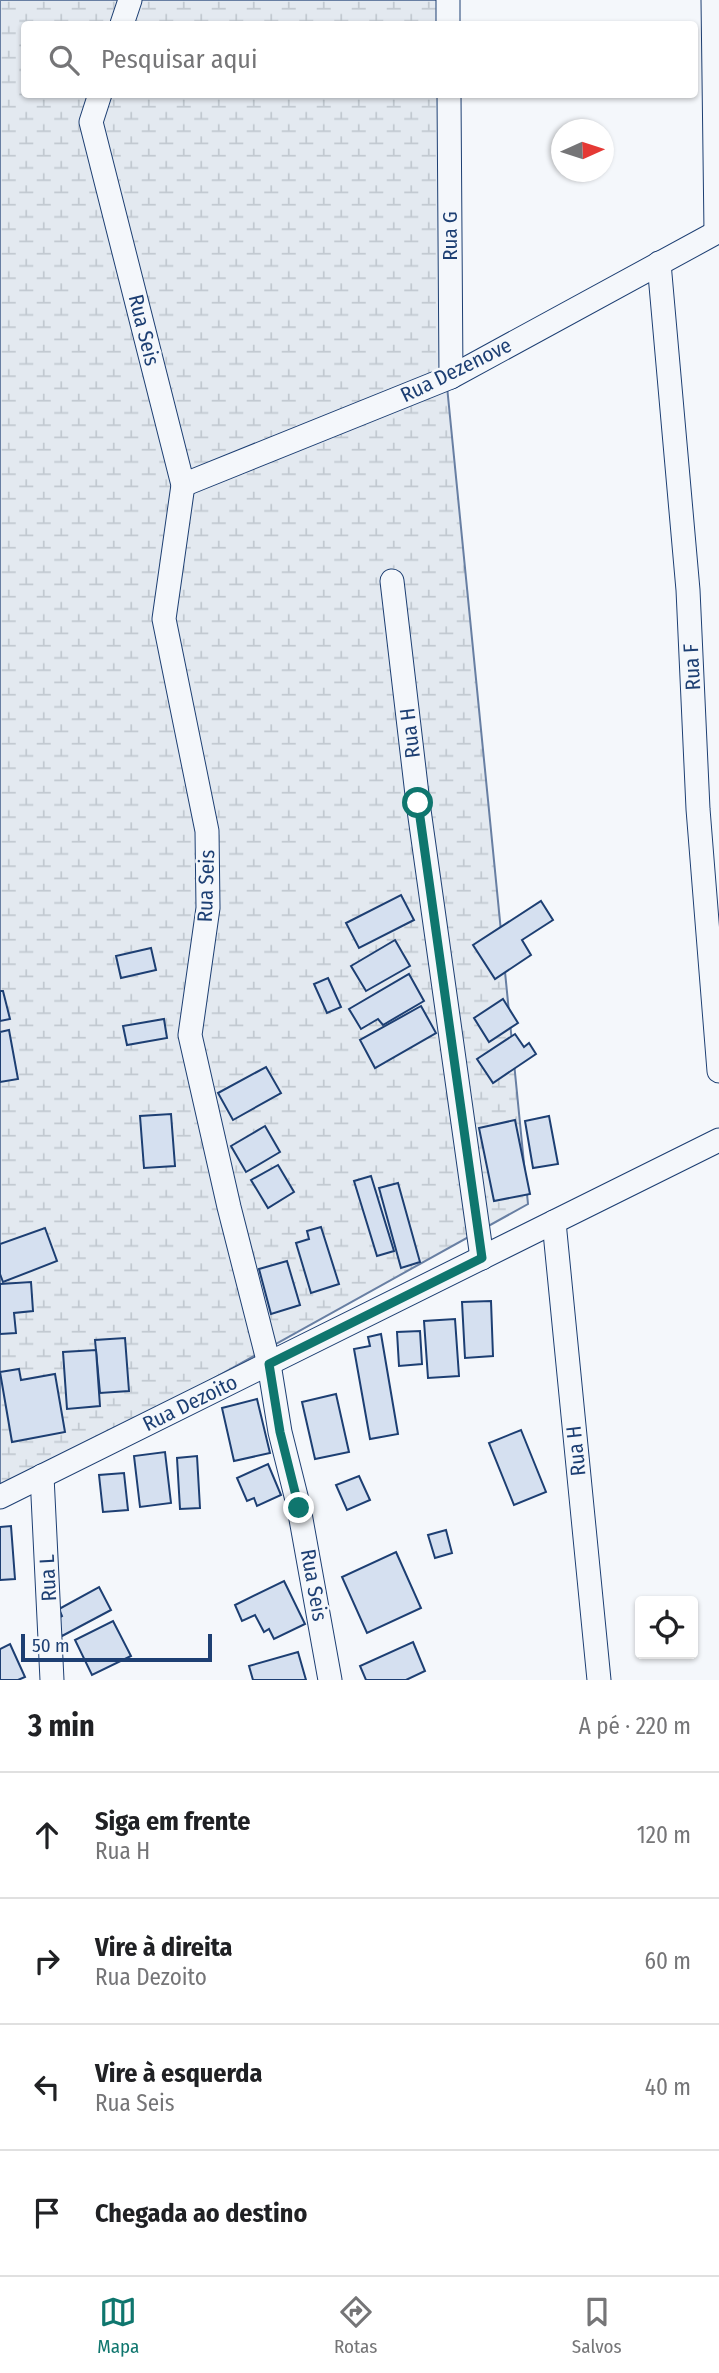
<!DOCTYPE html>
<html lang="pt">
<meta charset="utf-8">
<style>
body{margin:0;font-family:"Fira Sans Condensed",sans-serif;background:#f2f2f2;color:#202124}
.controls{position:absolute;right:21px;bottom:21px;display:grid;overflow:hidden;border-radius:7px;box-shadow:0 2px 5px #0004}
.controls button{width:63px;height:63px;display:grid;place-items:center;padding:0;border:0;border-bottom:2px solid #e0e0e0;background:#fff;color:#202124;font:35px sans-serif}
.compass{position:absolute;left:551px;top:119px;width:63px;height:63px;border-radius:50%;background:#fff;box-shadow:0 2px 5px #0004;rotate:87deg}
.scale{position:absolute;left:21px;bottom:18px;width:191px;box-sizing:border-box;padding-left:7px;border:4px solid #1d3f73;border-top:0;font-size:19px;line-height:24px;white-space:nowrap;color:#1d3f73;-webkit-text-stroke:5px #f4f7fb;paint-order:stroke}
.stop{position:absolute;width:21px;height:21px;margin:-16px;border:5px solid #0f766e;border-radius:50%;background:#fff}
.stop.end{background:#0f766e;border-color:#fff;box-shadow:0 2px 7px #0008}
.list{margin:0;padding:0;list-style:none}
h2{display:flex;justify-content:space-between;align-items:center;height:91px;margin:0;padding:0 28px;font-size:30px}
h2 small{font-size:23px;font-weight:400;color:#757577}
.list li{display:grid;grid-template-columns:46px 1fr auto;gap:21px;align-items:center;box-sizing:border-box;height:126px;padding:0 28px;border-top:2px solid #e0e0e0}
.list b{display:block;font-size:26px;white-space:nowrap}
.list p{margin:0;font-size:23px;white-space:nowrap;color:#757577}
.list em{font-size:23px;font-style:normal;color:#757577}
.icon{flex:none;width:38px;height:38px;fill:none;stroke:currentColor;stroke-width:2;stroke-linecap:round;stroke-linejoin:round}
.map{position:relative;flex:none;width:719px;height:1680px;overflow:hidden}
.search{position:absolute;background:#fff;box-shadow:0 2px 5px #0004;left:21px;right:21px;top:21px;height:77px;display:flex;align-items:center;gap:18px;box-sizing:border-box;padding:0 24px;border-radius:7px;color:#757577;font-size:26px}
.sheet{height:595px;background:#fff}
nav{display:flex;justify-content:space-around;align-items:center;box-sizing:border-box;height:98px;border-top:2px solid #e0e0e0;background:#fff;font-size:19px;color:#757577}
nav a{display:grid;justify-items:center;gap:4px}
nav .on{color:#0f766e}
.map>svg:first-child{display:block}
</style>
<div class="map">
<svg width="719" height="1680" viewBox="0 0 719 1680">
<defs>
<pattern id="wetland-marsh" width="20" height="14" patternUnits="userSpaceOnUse" patternTransform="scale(1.75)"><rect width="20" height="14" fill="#e3e9f0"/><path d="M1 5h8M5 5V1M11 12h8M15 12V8" fill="none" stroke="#c2c9d1"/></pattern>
</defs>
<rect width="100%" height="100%" fill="#f4f7fb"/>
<path fill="url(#wetland-marsh)" stroke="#687fa3" stroke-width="2" d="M0,0H451V24H24V94L449,95L445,366L528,1204L0,1497Z"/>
<g fill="#d5e0f0" stroke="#1d3f73" stroke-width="2">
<path d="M401,895L414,920L359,948L346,923Z"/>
<path d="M541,901L553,920L522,940L531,955L495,979L473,945Z"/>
<path d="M395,940L410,966L366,991L351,966Z"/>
<path d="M151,948L156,970L121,978L116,956Z"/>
<path d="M409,974L424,1001L383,1025L378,1019L361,1029L349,1009Z"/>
<path d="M328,978L341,1007L327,1013L314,984Z"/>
<path d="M0,991H3L10,1019L0,1021Z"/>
<path d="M503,999L518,1023L489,1042L474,1018Z"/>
<path d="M421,1006L436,1033L375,1068L360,1040Z"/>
<path d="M164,1019L167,1038L127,1045L123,1026Z"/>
<path d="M9,1030L18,1079L0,1082V1032Z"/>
<path d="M515,1034L524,1047L529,1043L536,1054L493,1083L477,1059Z"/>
<path d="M266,1067L281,1093L233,1120L218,1093Z"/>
<path d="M171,1114L175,1166L144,1168L140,1116Z"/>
<path d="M549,1116L558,1164L533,1168L525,1121Z"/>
<path d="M515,1120L530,1194L494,1201L479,1128Z"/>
<path d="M265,1126L280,1152L246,1172L231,1146Z"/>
<path d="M278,1165L294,1192L268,1208L251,1180Z"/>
<path d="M371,1176L394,1251L377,1256L354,1181Z"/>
<path d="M398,1183L420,1262L401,1268L379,1188Z"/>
<path d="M321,1227L339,1284L311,1293L296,1243L309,1239L307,1231Z"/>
<path d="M45,1228L57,1261L3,1282L0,1274V1244Z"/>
<path d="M287,1261L300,1305L271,1314L259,1269Z"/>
<path d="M31,1282L33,1311L14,1313L16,1333L0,1334V1284Z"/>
<path d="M491,1301L493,1356L465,1358L462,1302Z"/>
<path d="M455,1319L459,1376L428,1378L424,1321Z"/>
<path d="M420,1331L422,1364L399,1366L397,1332Z"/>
<path d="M381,1334L398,1434L370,1439L354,1349L370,1346L368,1337Z"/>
<path d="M125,1338L129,1391L100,1393L95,1340Z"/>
<path d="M96,1350L100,1406L67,1409L63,1352Z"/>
<path d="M19,1369L21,1380L55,1374L65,1432L12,1442L0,1372Z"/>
<path d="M336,1394L349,1452L315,1459L302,1402Z"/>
<path d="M257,1399L270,1453L234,1461L222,1408Z"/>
<path d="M521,1430L546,1492L514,1505L489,1443Z"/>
<path d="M165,1452L171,1503L140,1507L134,1456Z"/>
<path d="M197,1456L200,1508L180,1509L177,1458Z"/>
<path d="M268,1464L281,1495L257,1506L254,1498L247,1501L237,1478Z"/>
<path d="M124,1473L128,1510L103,1512L99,1475Z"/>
<path d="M359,1476L370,1500L347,1510L336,1485Z"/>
<path d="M11,1526L15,1579L0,1580V1527Z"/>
<path d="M446,1530L452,1553L435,1558L428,1535Z"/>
<path d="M396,1552L421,1608L367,1633L342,1577Z"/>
<path d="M284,1581L305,1624L274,1639L269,1629L264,1632L255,1615L242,1621L235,1605Z"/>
<path d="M99,1587L111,1610L62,1636L55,1620L62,1616L59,1609Z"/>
<path d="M113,1621L131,1656L92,1675L75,1640Z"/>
<path d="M413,1642L425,1671L406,1680H366L360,1666Z"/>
<path d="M10,1644L25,1677L18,1680H0V1649Z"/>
<path d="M298,1652L306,1680H253L249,1666Z"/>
</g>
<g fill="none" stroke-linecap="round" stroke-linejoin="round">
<g stroke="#1d3f73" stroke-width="25">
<g id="minor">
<path d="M448,0V24"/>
<path d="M713,0L716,232"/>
<path d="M122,24L130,0"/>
<path d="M100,94L91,122L183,485L164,619L207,831L208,908L190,1035L229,1207L269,1364L280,1432L299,1508L330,1680"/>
<path d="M449,94L451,377"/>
<path d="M659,263L688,590L698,809L719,1071"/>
<path d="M183,485L451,377L719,231"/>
<path d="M392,581L418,803L482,1258"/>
<path d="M554,1222L599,1680"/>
<path d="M42,1476L52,1680"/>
<path d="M0,1497L719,1140"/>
</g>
</g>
<use href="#minor" stroke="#f4f7fb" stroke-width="23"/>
</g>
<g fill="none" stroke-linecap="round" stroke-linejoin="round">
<path stroke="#0f766e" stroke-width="9" d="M299,1508L280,1432L269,1364L482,1258L418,803"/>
</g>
<g text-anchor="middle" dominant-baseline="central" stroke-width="5" stroke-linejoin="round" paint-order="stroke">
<g font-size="21" fill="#1d3f73" stroke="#f4f7fb">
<text transform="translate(450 236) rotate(-90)">Rua G</text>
<text transform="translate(144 330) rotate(76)">Rua Seis</text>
<text transform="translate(456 370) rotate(-26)">Rua Dezenove</text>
<text transform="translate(692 667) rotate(-93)">Rua F</text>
<text transform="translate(410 733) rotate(-97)">Rua H</text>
<text transform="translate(206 886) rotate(-88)">Rua Seis</text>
<text transform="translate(190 1403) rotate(-26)">Rua Dezoito</text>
<text transform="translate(576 1451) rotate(-96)">Rua H</text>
<text transform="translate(48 1578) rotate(-93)">Rua L</text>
<text transform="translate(314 1585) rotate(80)">Rua Seis</text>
</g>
</g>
</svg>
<div class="controls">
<button><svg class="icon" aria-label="locate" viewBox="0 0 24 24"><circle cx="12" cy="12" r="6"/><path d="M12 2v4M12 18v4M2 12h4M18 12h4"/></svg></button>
</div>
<svg class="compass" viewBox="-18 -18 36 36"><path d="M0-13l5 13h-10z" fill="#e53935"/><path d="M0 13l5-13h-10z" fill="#757577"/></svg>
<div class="scale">50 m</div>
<div class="stop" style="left:418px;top:803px"></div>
<div class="stop end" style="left:299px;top:1508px"></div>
<div class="search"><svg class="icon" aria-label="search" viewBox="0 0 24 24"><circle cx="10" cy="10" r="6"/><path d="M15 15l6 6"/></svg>Pesquisar aqui</div>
</div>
<section class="sheet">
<h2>3 min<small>A pé · 220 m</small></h2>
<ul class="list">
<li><svg class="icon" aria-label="ahead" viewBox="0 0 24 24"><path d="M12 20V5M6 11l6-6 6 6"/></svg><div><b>Siga em frente</b><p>Rua H</p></div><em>120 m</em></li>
<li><svg class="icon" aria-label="right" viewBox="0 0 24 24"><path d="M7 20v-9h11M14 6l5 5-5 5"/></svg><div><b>Vire à direita</b><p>Rua Dezoito</p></div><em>60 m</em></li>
<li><svg class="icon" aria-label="left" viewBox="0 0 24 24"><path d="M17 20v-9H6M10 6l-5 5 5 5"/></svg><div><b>Vire à esquerda</b><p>Rua Seis</p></div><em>40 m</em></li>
<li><svg class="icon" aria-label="arrive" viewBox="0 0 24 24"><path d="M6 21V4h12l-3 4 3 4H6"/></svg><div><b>Chegada ao destino</b></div></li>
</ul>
</section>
<nav>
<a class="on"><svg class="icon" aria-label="map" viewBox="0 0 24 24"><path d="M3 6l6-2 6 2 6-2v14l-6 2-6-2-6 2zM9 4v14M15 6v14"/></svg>Mapa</a>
<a><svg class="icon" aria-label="directions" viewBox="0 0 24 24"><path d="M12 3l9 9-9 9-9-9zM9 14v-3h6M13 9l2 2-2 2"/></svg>Rotas</a>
<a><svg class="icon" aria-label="saved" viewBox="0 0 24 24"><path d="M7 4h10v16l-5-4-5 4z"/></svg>Salvos</a>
</nav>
